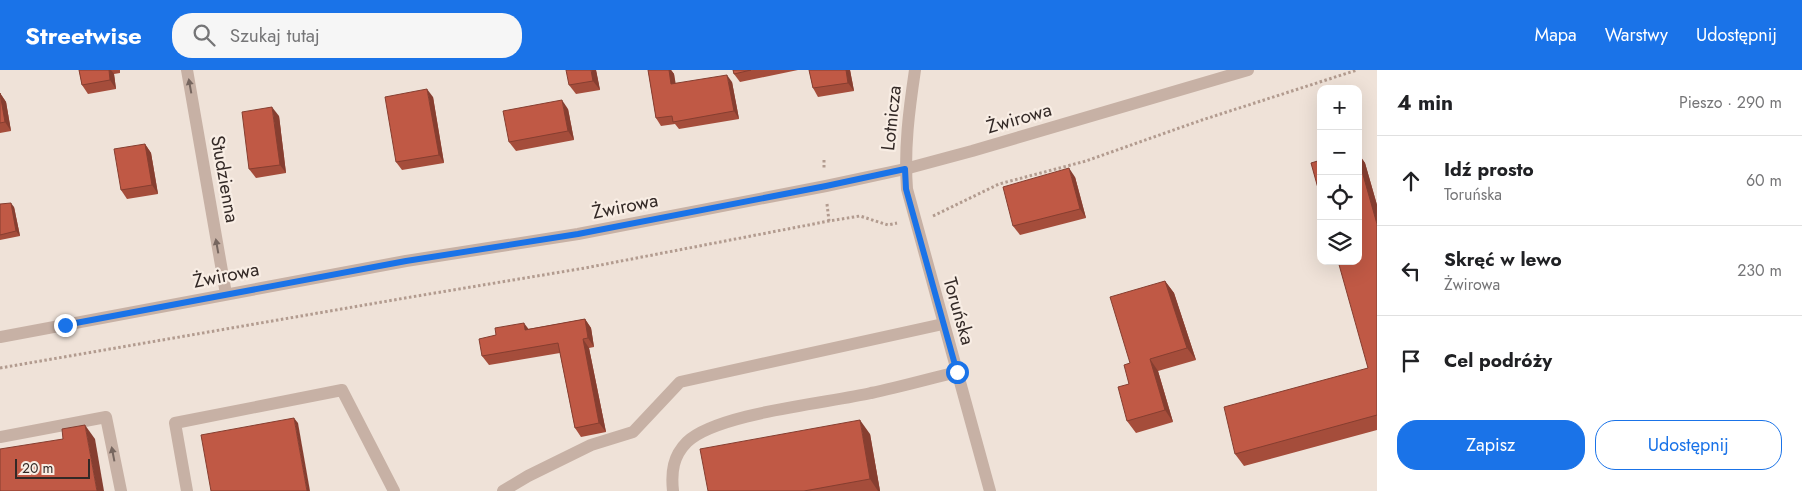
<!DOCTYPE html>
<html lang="pl">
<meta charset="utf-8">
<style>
body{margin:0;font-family:Jost,sans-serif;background:#f6f6f6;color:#202124}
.controls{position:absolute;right:15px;top:15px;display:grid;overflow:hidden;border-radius:10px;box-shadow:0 5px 20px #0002}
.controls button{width:45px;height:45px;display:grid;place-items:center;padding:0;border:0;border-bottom:1px solid #e0e0e0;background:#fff;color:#202124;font:25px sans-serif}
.scale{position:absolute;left:15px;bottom:12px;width:75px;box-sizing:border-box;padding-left:5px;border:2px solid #332926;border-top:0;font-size:14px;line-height:18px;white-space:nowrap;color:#332926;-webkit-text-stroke:4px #f8ede4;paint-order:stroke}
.stop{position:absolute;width:15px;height:15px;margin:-11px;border:4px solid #1a73e8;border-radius:50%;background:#fff}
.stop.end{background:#1a73e8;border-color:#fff;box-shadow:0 1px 5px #0008}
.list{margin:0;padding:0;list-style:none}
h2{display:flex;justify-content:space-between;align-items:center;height:65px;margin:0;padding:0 20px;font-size:21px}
h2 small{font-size:16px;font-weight:400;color:#757577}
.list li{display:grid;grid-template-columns:32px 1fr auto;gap:15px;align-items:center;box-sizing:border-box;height:90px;padding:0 20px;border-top:1px solid #e0e0e0}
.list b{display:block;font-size:19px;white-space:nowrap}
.list p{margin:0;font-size:16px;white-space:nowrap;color:#757577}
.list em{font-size:16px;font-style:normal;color:#757577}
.actions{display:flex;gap:10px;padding:15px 20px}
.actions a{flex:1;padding:11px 0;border:1px solid #1a73e8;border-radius:20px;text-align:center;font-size:18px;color:#1a73e8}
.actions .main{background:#1a73e8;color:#fff}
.icon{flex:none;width:28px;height:28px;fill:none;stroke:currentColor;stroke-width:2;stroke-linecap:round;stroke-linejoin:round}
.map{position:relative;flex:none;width:1377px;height:421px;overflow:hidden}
header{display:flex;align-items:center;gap:30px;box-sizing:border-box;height:70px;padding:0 25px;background:#1a73e8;color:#fff}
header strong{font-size:24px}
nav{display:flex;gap:28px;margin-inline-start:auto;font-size:18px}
.search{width:350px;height:45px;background:#f6f6f6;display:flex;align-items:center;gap:12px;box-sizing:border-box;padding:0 18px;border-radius:20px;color:#757577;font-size:19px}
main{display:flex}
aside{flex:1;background:#fff}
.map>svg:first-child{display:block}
</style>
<header>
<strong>Streetwise</strong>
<div class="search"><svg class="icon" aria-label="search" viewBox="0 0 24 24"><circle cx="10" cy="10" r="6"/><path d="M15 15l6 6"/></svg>Szukaj tutaj</div>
<nav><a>Mapa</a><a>Warstwy</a><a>Udostępnij</a></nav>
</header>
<main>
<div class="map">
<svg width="1377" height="421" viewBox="0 0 1377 421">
<rect width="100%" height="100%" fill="#efe2d8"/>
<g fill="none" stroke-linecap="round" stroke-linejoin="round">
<g stroke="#b29b8f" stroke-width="3" stroke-dasharray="2.5 2.5" stroke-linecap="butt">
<path d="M824,90V98"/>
<path d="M827,134L829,151"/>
<path d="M933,146L999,114L1086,91L1202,50L1357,0"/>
<path d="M0,298L411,227L585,198L829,151L860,146L888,155L897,153"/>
</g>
<g stroke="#c7b1a5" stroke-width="12">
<path d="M187,0L226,224"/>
<path d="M915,0C909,40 904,79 907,119L990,421"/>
<path d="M0,267L406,191L578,164L826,116L905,99L972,81L1248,0"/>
<path d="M0,367L106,347L121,421"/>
<path d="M187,421L175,353L342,320L394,421"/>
<path d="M503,421L528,406L591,375L633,362L680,312L943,254"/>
<path d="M673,421C671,402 673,386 687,372C717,343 828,333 871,323C900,317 928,309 957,302"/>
</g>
</g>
<g fill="#a54d3b">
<path d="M79,0H120V3L114,4L116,19L88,24L82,15Z"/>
<path d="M596,0L600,20L576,24L569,15Z"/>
<path d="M648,0H671L674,4L675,13L732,12L739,49L679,59L675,54L661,56L656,48Z"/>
<path d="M733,0H798L740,12L734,4Z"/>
<path d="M809,0H850L854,21L818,27L813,18Z"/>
<path d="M0,23L6,32L11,61L0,63Z"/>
<path d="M433,27L444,93L402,100L396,92Z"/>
<path d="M568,39L574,70L516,81L509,72Z"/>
<path d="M279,46L286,103L256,108L249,99Z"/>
<path d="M145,74L151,83L158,124L127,129L121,120Z"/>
<path d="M1358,83L1365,93L1377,135V360L1244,396L1235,384L1368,298L1358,191Z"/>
<path d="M1075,107L1086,148L1020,165L1013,156Z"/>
<path d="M0,134L14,137L20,166L0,170Z"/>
<path d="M1165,211L1174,223L1196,290L1158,301L1173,352L1136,363L1127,351L1130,293Z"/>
<path d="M585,249L591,258L594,277L589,278L606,362L581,367L575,358L560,283L489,295L482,286L528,259Z"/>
<path d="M870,364L880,421H708Z"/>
</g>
<g fill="#863e30">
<path d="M109,0H111L114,4L116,19L110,10Z"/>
<path d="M591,0H596L600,20L593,11Z"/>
<path d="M669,0H671L674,4L677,21L671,14Z"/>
<path d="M846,0H850L854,21L848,13Z"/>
<path d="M727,5L732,12L739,49L734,41Z"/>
<path d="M427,19L433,27L444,93L439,85Z"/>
<path d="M0,23L6,32L11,61L5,52Z"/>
<path d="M562,30L568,39L574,70L568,61Z"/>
<path d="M272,37L279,46L286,103L280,95Z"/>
<path d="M145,74L151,83L158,124L152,115Z"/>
<path d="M1358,83L1365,93L1377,135V154L1358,87Z"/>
<path d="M1069,98L1075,107L1086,148L1080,139Z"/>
<path d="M11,133L14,137L20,166L16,161Z"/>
<path d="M1165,211L1174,223L1196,290L1187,278Z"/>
<path d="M585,249L591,258L594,277L588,268Z"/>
<path d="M524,253L530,261L525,260Z"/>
<path d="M583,269L589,278L606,362L599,353Z"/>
<path d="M1150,289L1158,301L1173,352L1165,340Z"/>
<path d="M294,348L298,353L310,421H307Z"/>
<path d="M860,350L870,364L880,421H878L870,409Z"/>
<path d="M85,355L95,369L104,421H97Z"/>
</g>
<g fill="#c05945" stroke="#863e30">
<path d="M79,0H109L110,10L82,15Z"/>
<path d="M566,0H591L593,11L569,15Z"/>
<path d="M648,0H669L671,14L727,5L734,41L673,52L672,46L656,48Z"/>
<path d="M733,0H751L734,4Z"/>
<path d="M809,0H846L848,13L813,18Z"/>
<path d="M427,19L439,85L396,92L385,27Z"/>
<path d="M0,23L5,52L0,53Z"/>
<path d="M562,30L568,61L509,72L503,41Z"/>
<path d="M272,37L280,95L249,99L242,42Z"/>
<path d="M145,74L152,115L121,120L114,79Z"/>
<path d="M1358,87L1377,154V345L1235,384L1224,337L1368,298L1338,191H1358Z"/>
<path d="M1321,90V129L1311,93Z"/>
<path d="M1069,98L1080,139L1013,156L1003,117Z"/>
<path d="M11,133L16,161L0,165V134Z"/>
<path d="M1165,211L1187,278L1150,289L1165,340L1127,351L1118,317L1129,314L1124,295L1130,293L1110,227Z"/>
<path d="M585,249L588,268L583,269L599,353L575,358L558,273L482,286L479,269L496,265L495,258L524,253L525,260Z"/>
<path d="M294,348L307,421H211L201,365Z"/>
<path d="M860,350L870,409L804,421H708L700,379Z"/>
<path d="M85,355L97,421H0V379L63,369L62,359Z"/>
</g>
<defs><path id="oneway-solid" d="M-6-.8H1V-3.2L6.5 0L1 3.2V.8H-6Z" transform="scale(1.25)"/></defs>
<g fill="#76665f">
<use href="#oneway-solid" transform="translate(190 16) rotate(-100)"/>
<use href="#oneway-solid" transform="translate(217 176) rotate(-100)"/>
<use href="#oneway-solid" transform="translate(113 384) rotate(-101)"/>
</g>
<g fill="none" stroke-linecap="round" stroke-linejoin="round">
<path stroke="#1a73e8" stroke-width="6" d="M65,255L406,191L578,164L826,116L905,99L906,119L957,302"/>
</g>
<g text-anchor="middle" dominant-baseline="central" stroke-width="4.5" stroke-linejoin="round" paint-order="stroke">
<g font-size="19" fill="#332926" stroke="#f8ede4">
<text transform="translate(891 48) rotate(-84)">Lotnicza</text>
<text transform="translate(1019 48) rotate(-16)">Żwirowa</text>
<text transform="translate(225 109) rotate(80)">Studzienna</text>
<text transform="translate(625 136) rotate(-11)">Żwirowa</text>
<text transform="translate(226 205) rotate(-11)">Żwirowa</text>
<text transform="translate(959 241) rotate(74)">Toruńska</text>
</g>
</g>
</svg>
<div class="controls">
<button>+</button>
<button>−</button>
<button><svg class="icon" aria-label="locate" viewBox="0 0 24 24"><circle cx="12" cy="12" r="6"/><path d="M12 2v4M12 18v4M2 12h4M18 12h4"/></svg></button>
<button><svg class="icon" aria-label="layers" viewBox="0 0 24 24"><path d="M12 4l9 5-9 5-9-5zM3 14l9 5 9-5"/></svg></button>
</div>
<div class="scale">20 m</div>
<div class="stop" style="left:957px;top:302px"></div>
<div class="stop end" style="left:65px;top:255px"></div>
</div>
<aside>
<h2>4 min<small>Pieszo · 290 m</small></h2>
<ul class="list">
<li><svg class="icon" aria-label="ahead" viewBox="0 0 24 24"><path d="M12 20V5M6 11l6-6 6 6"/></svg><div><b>Idź prosto</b><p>Toruńska</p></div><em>60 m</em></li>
<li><svg class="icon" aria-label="left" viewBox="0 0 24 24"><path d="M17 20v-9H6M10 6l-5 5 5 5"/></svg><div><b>Skręć w lewo</b><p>Żwirowa</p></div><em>230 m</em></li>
<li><svg class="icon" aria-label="arrive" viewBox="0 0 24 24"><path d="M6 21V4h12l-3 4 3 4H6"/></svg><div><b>Cel podróży</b></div></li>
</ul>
<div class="actions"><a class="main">Zapisz</a><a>Udostępnij</a></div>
</aside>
</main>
